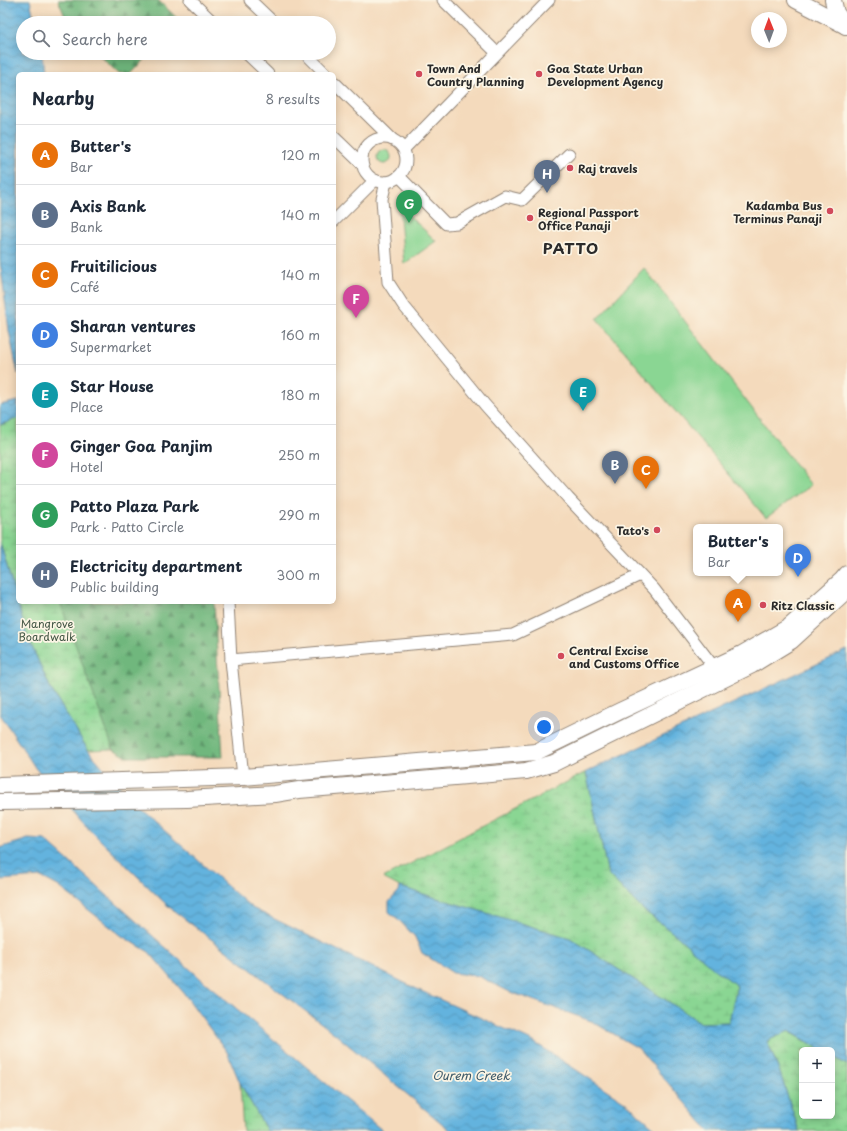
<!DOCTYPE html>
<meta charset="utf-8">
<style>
body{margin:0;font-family:"Playpen Sans",sans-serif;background:#f2f2f3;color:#1f2937}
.controls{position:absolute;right:12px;bottom:12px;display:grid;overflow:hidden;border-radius:6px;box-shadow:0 2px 10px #0003}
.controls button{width:36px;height:36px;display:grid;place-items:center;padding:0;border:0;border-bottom:1px solid #e0e1e3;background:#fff;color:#1f2937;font:20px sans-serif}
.compass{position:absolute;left:751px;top:12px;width:36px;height:36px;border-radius:50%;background:#fff;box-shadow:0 2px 10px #0003;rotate:359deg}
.you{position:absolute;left:544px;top:727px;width:14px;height:14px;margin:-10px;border:3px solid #fff;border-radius:50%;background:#1a73e8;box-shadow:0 0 0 6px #1a73e833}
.badge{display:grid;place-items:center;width:26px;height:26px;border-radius:50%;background:#d1495b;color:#fff;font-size:13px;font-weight:700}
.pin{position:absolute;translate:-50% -33px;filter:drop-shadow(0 1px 2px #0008)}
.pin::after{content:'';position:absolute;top:21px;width:14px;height:12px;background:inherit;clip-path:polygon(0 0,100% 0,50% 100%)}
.popup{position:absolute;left:693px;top:524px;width:90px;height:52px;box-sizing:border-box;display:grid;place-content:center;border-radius:6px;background:#fff;filter:drop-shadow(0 1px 3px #0005);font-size:13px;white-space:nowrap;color:#747a83}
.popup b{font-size:15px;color:#1f2937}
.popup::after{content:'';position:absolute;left:50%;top:100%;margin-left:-8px;border:8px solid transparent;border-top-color:#fff}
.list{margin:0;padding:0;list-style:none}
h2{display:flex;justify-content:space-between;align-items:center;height:52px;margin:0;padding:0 16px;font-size:17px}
h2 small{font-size:13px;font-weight:400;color:#747a83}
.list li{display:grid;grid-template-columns:26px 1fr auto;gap:12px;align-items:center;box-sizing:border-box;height:60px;padding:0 16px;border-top:1px solid #e0e1e3}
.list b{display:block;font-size:15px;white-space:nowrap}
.list p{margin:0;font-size:13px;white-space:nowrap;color:#747a83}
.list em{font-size:13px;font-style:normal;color:#747a83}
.icon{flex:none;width:22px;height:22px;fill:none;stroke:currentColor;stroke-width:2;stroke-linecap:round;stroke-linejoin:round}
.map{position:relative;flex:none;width:847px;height:1131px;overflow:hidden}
.search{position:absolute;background:#fff;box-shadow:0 2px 10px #0003;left:16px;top:16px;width:320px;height:44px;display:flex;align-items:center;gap:10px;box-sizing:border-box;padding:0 14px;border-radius:22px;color:#747a83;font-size:15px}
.panel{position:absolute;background:#fff;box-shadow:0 2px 10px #0003;left:16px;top:72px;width:320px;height:532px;border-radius:6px}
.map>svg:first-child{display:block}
</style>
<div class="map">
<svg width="847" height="1131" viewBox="0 0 847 1131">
<defs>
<pattern id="forest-firs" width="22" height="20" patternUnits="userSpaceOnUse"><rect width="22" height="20" fill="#6fb77d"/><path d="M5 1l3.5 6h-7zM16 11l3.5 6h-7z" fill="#5b9567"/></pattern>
<pattern id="wetland-marsh" width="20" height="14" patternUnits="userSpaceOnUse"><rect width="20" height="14" fill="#8ad693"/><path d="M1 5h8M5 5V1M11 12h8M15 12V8" fill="none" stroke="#77b87f"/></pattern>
<pattern id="water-waves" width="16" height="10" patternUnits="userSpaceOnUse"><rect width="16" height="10" fill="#63b3de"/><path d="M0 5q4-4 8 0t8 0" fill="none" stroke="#5292b4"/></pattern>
</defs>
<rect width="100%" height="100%" fill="#fcf5e5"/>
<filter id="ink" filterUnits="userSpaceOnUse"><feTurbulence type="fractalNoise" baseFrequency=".025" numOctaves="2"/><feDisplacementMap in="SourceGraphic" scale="8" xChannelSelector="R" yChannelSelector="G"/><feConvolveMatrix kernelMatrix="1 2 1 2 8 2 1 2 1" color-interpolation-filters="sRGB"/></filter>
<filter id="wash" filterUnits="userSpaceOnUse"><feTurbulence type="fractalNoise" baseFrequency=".012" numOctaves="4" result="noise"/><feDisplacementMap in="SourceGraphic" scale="16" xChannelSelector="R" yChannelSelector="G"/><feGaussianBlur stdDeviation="0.9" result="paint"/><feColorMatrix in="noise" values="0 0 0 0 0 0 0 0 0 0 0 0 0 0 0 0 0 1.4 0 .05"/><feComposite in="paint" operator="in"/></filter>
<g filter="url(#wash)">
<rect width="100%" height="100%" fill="#f4dabc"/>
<g fill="#8ad693" stroke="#5a805f">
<circle cx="384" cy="157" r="7"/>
<path d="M399,206L436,241L404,264Z"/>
<path d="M644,268L811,485L766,518L597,319Z"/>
</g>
<g fill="url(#forest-firs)" stroke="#4d7154">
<path d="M58,0H158L180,21L178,23H68Z"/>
<path d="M97,53H151L131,74H119Z"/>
<path d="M60,602H214L223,757H127L113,749Z"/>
</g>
<g fill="url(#wetland-marsh)" stroke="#5a805f">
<path d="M18,418V602H60L113,749L88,750L51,689L27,636L0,542V425Z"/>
<path d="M586,772L608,874L641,908L677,936L715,970L727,978L737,986L729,1022L701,1023L570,938L400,887L383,878Z"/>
<path d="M788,1031L822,1050H802V1116H832V1056L847,1065V1131H799L780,1073L767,1041Z"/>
<path d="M240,1083L267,1131H243Z"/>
</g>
<g fill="url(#water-waves)" stroke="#476f84">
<path d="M0,0H30L35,23H23V53H42L44,74H18V374L9,331L0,260Z"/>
<path d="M18,401V418L0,425V405Z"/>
<path d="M0,542L27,636L51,689L88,750L138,807L252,908L419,990L534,1042L625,1102L658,1131H451L334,1033L169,907L94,834L36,769L0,714Z"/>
<path d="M847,650V1065L832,1056V1050H822L789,1031L767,1041L780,1073L799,1131H709L638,1048L591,1021L510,992L478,976L453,973L422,953L415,937L398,919L389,912V902L399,891L400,887L570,938L701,1023L729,1022L737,986L727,978L715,970L677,936L641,908L608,874L586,772Z"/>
<path d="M28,839L45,840L200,978L383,1131H267L240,1083L227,1052L183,992L149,952L122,936L58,886L41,877L0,880V848Z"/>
</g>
</g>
<g filter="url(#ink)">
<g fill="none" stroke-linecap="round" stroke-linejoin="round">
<g stroke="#908274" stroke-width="13">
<g id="minor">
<path d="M190,0L214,23"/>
<path d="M250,0L274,23"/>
<path d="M443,0L497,53"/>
<path d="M246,53L268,74"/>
<path d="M305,53L326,74"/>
<path d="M334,82L393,140"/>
<path d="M334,137L362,164"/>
<circle cx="384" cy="160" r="22"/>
<path d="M404,149L549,0"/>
<path d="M399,176L446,224L457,223L505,196L522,200L569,154"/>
<path d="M386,182L382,199L388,282L403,305L485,405L568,498L654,589L717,671"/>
<path d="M334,221L375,180"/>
<path d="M228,602L231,660L243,777"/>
<path d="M231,660L513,635L640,575"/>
</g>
</g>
<g stroke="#908274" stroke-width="18">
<g id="secondary">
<path d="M796,0L846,26"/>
<path d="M833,0L836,13L846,26"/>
<path d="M0,785L243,777L536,752L620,711L742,654L789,627L842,580L847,574"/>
<path d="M0,802L187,799L275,794L299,790L526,771L554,763L752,665L791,641L847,590"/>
</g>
</g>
<use href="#minor" stroke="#fff" stroke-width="11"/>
<use href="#secondary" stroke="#fff" stroke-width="16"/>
</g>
</g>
<g fill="#d1495b" stroke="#fcf5e5" stroke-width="1.5">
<circle cx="419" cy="74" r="4"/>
<circle cx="539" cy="74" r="4"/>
<circle cx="570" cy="168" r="4"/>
<circle cx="830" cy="211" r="4"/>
<circle cx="530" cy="218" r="4"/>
<circle cx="657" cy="530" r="4"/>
<circle cx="763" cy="605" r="4"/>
<circle cx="561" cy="656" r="4"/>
</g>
<g text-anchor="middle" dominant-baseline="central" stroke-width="3.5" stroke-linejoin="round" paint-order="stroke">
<g font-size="11" font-weight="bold" fill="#2b2b2b" stroke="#fcf5e5" text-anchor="start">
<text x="427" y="68">Town And<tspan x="427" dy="13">Country Planning</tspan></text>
<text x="547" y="68">Goa State Urban<tspan x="547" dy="13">Development Agency</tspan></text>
<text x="578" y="168">Raj travels</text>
<text x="822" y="205" text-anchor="end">Kadamba Bus<tspan x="822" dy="13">Terminus Panaji</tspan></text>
<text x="538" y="212">Regional Passport<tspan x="538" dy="13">Office Panaji</tspan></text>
<text x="649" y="530" text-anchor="end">Tato's</text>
<text x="771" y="605">Ritz Classic</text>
<text x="569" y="650">Central Excise<tspan x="569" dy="13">and Customs Office</tspan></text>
</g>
<g font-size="11" fill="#435645" stroke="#fcf5e5">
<text x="47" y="623">Mangrove<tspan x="47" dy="13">Boardwalk</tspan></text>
</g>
<g font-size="12" font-style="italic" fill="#3f5b6a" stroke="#fcf5e5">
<text x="471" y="1075">Ourem Creek</text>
</g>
<g font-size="15" font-weight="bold" letter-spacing="1" fill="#2b2b2b" stroke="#fcf5e5">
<text x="571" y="247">PATTO</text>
</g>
</g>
</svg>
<div class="controls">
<button>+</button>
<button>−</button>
</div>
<svg class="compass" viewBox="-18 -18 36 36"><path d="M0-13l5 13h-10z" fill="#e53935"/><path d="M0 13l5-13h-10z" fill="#747a83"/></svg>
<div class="you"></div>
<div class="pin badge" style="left:738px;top:622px;background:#e8710a">A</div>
<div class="popup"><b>Butter's</b>Bar</div>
<div class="pin badge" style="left:615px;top:484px;background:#5c6f8a">B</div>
<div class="pin badge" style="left:646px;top:489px;background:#e8710a">C</div>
<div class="pin badge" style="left:798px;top:577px;background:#3f7fe0">D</div>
<div class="pin badge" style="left:583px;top:411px;background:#0f9aa8">E</div>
<div class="pin badge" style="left:356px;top:318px;background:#d1479c">F</div>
<div class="pin badge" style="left:409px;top:223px;background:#2e9e5b">G</div>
<div class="pin badge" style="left:547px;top:193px;background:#5c6f8a">H</div>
<div class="search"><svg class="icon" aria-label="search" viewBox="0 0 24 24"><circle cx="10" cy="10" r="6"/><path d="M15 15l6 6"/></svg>Search here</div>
<section class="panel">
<h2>Nearby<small>8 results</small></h2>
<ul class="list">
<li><span class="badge" style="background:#e8710a">A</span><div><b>Butter's</b><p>Bar</p></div><em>120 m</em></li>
<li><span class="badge" style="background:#5c6f8a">B</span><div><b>Axis Bank</b><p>Bank</p></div><em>140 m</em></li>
<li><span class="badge" style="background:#e8710a">C</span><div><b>Fruitilicious</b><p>Café</p></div><em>140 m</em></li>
<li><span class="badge" style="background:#3f7fe0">D</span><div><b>Sharan ventures</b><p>Supermarket</p></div><em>160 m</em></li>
<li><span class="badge" style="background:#0f9aa8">E</span><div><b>Star House</b><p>Place</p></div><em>180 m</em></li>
<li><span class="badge" style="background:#d1479c">F</span><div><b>Ginger Goa Panjim</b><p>Hotel</p></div><em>250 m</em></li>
<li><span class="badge" style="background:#2e9e5b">G</span><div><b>Patto Plaza Park</b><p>Park · Patto Circle</p></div><em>290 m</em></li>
<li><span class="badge" style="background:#5c6f8a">H</span><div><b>Electricity department</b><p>Public building</p></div><em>300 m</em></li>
</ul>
</section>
</div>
